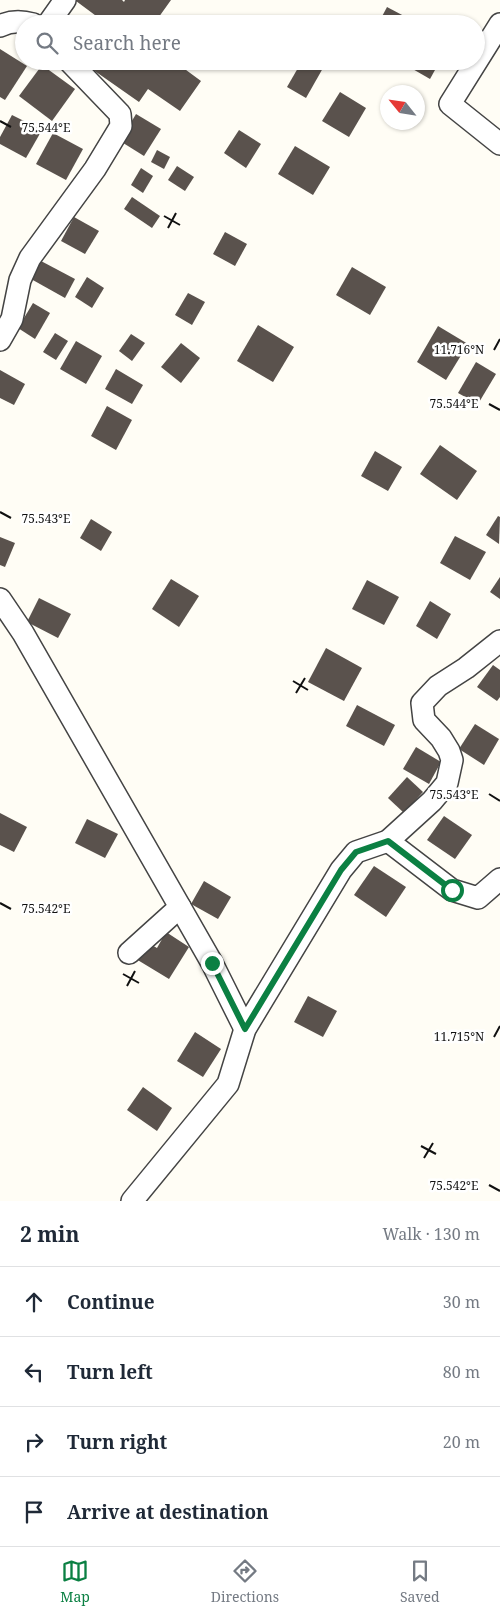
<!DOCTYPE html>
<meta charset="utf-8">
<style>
body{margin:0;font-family:"Noto Serif",serif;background:#f6f6f7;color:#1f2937}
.compass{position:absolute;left:380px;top:85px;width:45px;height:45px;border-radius:50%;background:#fff;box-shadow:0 1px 4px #0004;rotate:300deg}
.stop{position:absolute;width:15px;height:15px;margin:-11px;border:4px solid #0b8043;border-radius:50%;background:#fff}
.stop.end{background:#0b8043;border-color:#fff;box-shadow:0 1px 5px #0008}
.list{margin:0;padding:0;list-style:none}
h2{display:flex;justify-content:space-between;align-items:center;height:65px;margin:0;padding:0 20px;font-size:21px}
h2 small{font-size:16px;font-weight:400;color:#747a83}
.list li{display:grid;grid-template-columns:32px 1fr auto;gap:15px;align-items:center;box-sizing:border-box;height:70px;padding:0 20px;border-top:1px solid #e0e1e3}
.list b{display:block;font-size:19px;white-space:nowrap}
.list em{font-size:16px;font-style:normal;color:#747a83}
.icon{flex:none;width:28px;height:28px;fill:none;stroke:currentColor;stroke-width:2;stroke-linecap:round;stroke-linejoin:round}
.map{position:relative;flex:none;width:500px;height:1201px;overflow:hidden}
.search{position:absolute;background:#fff;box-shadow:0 1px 4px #0004;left:15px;right:15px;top:15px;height:55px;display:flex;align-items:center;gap:12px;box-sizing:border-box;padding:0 18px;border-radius:28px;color:#747a83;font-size:19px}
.sheet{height:345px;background:#fff}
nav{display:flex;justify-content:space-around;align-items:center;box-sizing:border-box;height:70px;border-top:1px solid #e0e1e3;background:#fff;font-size:14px;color:#747a83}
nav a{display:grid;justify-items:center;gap:2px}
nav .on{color:#0b8043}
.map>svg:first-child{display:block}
</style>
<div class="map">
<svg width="500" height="1201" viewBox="0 0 500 1201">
<rect width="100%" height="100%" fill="#fffdf5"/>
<g fill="#5a524d">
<path d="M77,0H122L124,2L125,0H171L156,21L161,24H107L76,1Z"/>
<path d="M387,7L404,16L400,24H378Z"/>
<path d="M237,15L251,24H231Z"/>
<path d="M0,49L27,66L5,100L0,97Z"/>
<path d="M93,61H186L182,67L201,81L180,111L148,89L139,102L89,67Z"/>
<path d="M302,61H327L306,98L287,87Z"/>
<path d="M406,61H440L430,79L404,64Z"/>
<path d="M42,65L75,89L52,121L19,96Z"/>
<path d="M340,92L366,108L349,137L322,121Z"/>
<path d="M136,114L161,129L144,156L120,141Z"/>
<path d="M12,115L42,130L26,158L0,144V137Z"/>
<path d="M239,130L261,144L246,168L224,153Z"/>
<path d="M53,133L83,149L66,180L36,164Z"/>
<path d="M295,146L330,167L313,195L278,174Z"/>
<path d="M157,150L170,157L164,169L151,162Z"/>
<path d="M177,166L194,177L185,191L168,180Z"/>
<path d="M141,168L153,176L143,193L131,185Z"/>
<path d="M132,197L160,216L152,228L124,209Z"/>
<path d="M74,217L99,231L85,254L61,241Z"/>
<path d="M225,232L247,244L235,266L213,254Z"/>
<path d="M41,261L75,279L65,298L31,279Z"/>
<path d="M352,267L386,287L370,315L336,295Z"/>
<path d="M87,277L104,288L92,308L75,297Z"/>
<path d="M188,293L205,302L192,325L175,315Z"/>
<path d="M33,303L50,313L35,339L18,328Z"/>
<path d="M258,325L294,347L273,382L237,361Z"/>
<path d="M438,326L468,344L446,380L417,362Z"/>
<path d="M55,333L68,341L56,360L43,352Z"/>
<path d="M131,334L145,343L132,361L119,351Z"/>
<path d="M76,341L102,356L86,384L60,369Z"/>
<path d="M181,343L200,358L181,383L161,367Z"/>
<path d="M476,362L496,374L478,404L458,393Z"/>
<path d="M116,369L143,385L132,404L105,389Z"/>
<path d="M0,370L25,384L14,405L0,398Z"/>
<path d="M107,406L132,420L116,450L91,436Z"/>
<path d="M440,445L477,471L457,500L420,474Z"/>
<path d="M375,451L402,467L388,491L361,476Z"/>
<path d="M498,516L500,517L499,544L486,535Z"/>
<path d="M91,519L112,532L101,551L80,538Z"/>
<path d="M455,536L486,552L470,580L440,563Z"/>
<path d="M0,537L15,543L5,567L0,565Z"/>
<path d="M500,577V599L490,592Z"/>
<path d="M171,579L199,596L179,627L152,609Z"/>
<path d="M367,580L399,597L384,625L352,609Z"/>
<path d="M39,598L71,614L58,638L27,622Z"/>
<path d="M430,601L451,614L437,639L416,626Z"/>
<path d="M326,648L362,668L344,701L308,682Z"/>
<path d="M493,665L500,670V697L497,701L477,687Z"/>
<path d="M357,705L395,725L384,746L346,726Z"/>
<path d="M475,724L499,739L484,765L459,749Z"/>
<path d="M416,747L441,762L429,784L403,769Z"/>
<path d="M407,777L423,792L404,813L388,798Z"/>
<path d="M0,813L27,827L14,852L0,845Z"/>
<path d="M444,816L472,835L455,859L427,840Z"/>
<path d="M87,819L118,834L105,858L75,843Z"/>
<path d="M374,866L406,887L386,917L354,895Z"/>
<path d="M204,881L231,897L218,919L191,904Z"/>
<path d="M166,932L189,947L169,979L136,959L148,943L157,948Z"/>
<path d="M308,996L337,1011L323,1037L294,1022Z"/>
<path d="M195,1032L221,1049L203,1077L177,1061Z"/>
<path d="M143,1087L172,1108L157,1131L127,1110Z"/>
</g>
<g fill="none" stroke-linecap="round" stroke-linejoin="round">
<g stroke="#444" stroke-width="24">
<g id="minor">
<path d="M48,24L65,0"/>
<path d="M500,24L450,104L500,144"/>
<path d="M0,26C10,21 22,21 33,24"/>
<path d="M0,340L12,319L20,280L30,258L95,169L121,126L120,114L69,61"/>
<path d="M0,599L23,633L180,907L129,953"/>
<path d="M388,841L452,890L478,898L500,879"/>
<path d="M180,907L212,963L245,1029"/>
<path d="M132,1201L228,1084L245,1029L341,870L356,852L388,841L432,801L447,783L452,760L449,751L441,738L424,720L422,703L438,686L466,668L500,641"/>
</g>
</g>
<use href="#minor" stroke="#fff" stroke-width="21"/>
</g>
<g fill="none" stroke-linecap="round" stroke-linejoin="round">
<path stroke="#0b8043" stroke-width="6" d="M212,963L245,1029L341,870L356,852L388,841L452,890"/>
</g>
<path fill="none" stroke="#111" stroke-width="2" d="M0,121L11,127M164,216L180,225M168,228L176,213M494,350L500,339M489,404L500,410M0,512L11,518M293,681L308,690M296,693L305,678M489,794L500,801M0,903L11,909M123,974L139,983M127,986L135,971M494,1037L500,1026M421,1146L436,1154M424,1158L433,1143M489,1185L500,1191"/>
<g font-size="12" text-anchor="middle" fill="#111" stroke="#fff" stroke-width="5" stroke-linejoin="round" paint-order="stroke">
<text x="46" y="132">75.544°E</text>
<text x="459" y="354">11.716°N</text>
<text x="454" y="408">75.544°E</text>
<text x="46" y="523">75.543°E</text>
<text x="454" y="799">75.543°E</text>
<text x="46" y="913">75.542°E</text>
<text x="459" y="1041">11.715°N</text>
<text x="454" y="1190">75.542°E</text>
</g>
</svg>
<svg class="compass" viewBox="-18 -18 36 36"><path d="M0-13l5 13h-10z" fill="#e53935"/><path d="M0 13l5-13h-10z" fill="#747a83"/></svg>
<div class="stop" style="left:452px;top:890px"></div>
<div class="stop end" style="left:212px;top:963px"></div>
<div class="search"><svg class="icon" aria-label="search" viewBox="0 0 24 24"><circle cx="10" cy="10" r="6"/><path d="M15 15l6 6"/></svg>Search here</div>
</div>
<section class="sheet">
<h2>2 min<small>Walk · 130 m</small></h2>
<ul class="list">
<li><svg class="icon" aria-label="ahead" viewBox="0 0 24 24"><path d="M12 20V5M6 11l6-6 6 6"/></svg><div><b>Continue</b></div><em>30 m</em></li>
<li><svg class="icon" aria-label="left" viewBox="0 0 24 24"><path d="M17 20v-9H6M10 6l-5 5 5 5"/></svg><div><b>Turn left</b></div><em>80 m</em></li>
<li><svg class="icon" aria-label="right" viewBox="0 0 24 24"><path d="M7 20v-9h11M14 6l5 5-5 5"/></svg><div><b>Turn right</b></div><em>20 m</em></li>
<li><svg class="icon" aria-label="arrive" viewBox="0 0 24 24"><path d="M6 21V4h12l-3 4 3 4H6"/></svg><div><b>Arrive at destination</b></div></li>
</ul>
</section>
<nav>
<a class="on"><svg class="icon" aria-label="map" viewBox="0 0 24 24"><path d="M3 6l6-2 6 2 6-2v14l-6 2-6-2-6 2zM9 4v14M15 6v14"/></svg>Map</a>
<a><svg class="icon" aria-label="directions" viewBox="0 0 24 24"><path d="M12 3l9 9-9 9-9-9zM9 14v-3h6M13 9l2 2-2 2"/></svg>Directions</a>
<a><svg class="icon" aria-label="saved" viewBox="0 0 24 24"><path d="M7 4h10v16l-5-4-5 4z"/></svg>Saved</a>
</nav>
